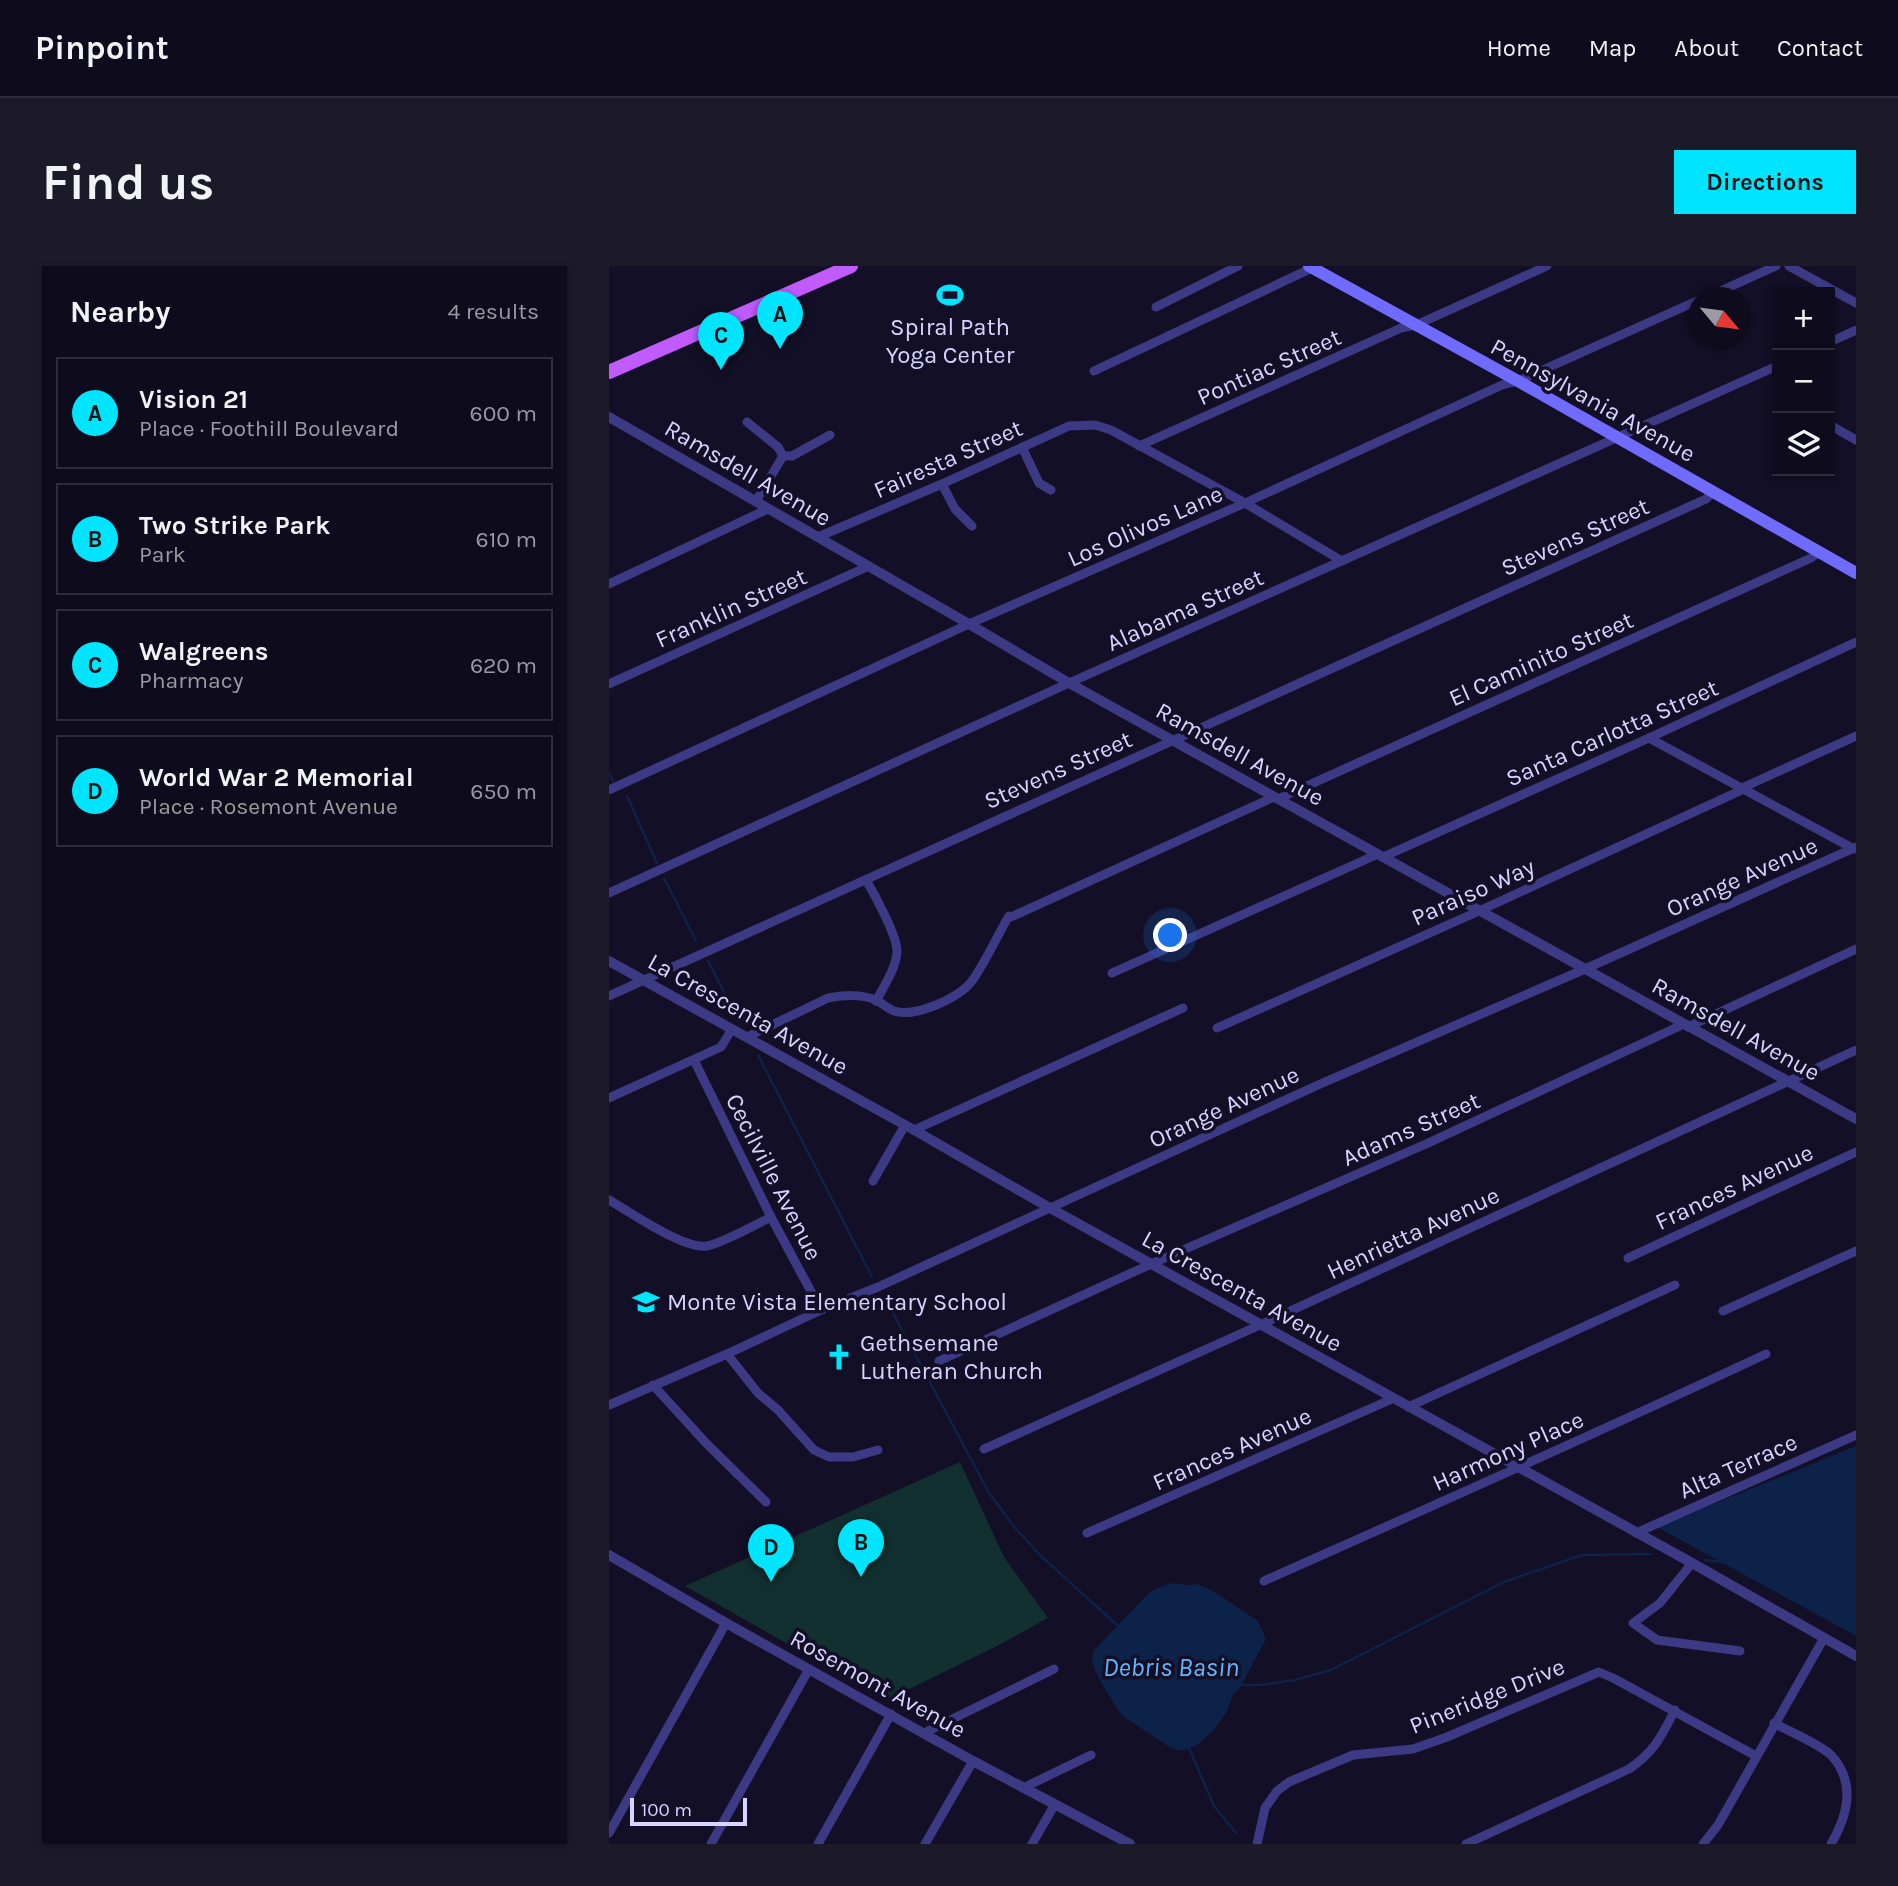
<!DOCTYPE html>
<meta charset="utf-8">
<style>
body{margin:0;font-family:Karla,sans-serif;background:#1c1929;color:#f1f3f6}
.controls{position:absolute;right:21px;top:21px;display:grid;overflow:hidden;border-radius:0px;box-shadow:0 2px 5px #0004}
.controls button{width:63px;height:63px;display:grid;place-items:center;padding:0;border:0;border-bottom:2px solid #2e2b3b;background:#0e0b1c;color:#f1f3f6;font:35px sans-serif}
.compass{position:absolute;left:1079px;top:21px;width:63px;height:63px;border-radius:50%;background:#0e0b1c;box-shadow:0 2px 5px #0004;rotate:119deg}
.scale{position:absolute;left:21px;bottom:18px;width:117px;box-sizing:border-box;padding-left:7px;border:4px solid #d9d4ff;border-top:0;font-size:19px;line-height:24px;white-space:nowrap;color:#d9d4ff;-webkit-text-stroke:5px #130f26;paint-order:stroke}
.you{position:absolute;left:562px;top:670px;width:24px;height:24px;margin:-18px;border:5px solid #fff;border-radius:50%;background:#1a73e8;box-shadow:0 0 0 10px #1a73e833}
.badge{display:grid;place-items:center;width:46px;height:46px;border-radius:50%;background:#00e5ff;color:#111;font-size:23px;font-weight:700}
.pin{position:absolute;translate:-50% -58px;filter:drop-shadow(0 2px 4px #0008)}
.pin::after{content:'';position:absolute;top:37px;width:24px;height:21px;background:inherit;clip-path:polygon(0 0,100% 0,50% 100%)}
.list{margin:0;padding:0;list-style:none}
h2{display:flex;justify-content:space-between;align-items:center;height:91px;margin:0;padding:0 28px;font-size:30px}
h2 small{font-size:23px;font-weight:400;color:#9b9ba3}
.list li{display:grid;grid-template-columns:46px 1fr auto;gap:21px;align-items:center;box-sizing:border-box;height:112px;margin:0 14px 14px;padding:0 14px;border:2px solid #2e2b3b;border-radius:0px}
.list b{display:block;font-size:26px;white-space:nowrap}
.list p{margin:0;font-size:23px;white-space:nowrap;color:#9b9ba3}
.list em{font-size:23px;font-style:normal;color:#9b9ba3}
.icon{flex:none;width:38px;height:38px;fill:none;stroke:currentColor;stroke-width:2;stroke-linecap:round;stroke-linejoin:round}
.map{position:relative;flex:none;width:1247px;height:1578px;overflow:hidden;border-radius:0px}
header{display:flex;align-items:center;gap:42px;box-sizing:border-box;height:98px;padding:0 35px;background:#0e0b1c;border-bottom:2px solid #2e2b3b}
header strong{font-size:33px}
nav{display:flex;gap:38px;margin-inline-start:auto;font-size:24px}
.intro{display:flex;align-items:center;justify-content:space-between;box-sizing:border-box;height:168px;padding:0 42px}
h1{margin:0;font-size:49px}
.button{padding:18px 32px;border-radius:0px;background:#00e5ff;color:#111;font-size:24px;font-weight:700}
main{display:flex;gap:42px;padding:0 42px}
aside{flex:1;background:#0e0b1c;border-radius:0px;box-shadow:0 2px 5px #0004}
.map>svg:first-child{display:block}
</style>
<header>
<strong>Pinpoint</strong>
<nav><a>Home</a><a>Map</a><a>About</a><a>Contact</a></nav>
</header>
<div class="intro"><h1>Find us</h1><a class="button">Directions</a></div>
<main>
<aside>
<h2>Nearby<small>4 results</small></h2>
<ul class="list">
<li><span class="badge">A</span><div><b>Vision 21</b><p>Place · Foothill Boulevard</p></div><em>600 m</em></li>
<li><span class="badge">B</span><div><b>Two Strike Park</b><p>Park</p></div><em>610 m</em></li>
<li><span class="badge">C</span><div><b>Walgreens</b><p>Pharmacy</p></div><em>620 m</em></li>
<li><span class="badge">D</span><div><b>World War 2 Memorial</b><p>Place · Rosemont Avenue</p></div><em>650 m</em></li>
</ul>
</aside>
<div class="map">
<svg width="1247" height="1578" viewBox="0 0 1247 1578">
<rect width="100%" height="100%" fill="#130f26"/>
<path fill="#12302f" d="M351,1196L395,1291L439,1352L388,1380L278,1434L76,1320Z"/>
<g fill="#0c2248">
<path d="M1247,1180V1370L1048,1261Z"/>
<path d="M562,1317L577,1319L588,1318L606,1326L649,1355L657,1373L630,1423L625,1427L617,1447L604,1465L588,1479L575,1484H568L559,1480L515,1451C507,1443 484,1405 483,1394C483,1389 484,1388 486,1383L539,1328L546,1323Z"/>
</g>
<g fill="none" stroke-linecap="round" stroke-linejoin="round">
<g stroke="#0c2248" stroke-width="2.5">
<path d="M0,508L4,515"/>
<path d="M18,530L48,597"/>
<path d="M55,612L87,675"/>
<path d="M99,695L127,749"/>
<path d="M149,789L263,1011"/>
<path d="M276,1032L380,1227L407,1263L432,1290L508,1359"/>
<path d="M1096,1294L1113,1296"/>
<path d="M632,1419H651L686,1414L722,1404L895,1316L973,1289L1042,1288"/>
<path d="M580,1482L605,1540L627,1567"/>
</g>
<g stroke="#3d3a85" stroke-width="9">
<path d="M1180,0L1247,37"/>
<path d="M1096,32L1167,0"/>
<path d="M547,41L629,0"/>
<path d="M1221,76L1247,64"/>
<path d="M485,105L703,2"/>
<path d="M138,156L169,181L174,190"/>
<path d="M1221,159L1247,174"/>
<path d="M530,180L792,62L807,59L938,0"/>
<path d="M413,181L430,217L442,224"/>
<path d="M333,218L346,243L363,260"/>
<path d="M147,235L174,190H183L221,169"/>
<path d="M209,271L333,218L460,160L486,159L502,164L636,237L733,295"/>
<path d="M0,318L159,243"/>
<path d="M0,418L260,300"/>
<path d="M1040,472L1245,583"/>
<path d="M1133,522L1247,470"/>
<path d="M0,524L360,358L636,237L893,119L909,115L1090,34"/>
<path d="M669,533L1202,292L1210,286"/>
<path d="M774,591L1040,472L1247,376"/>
<path d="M257,614C266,629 287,668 288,684C288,701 275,720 267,735"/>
<path d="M0,627L460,417L1168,100"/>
<path d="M402,651L665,531"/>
<path d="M503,707L769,588"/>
<path d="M0,730L1097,233L1104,226"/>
<path d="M1079,761L1247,683"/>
<path d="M608,762L870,645L1135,523"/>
<path d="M138,771L219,732C236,729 251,728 267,734C273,737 279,743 285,745C306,752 350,732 363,715C376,697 388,670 400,650"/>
<path d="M85,794L162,951L212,1044"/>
<path d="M0,832L112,781L123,763"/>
<path d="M305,864L574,742"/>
<path d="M264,915L296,859"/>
<path d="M0,934C21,946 75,984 98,980C114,977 146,959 162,951"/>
<path d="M1019,992L1247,886"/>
<path d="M1114,1045L1247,985"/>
<path d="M118,1088L149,1127L169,1144L205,1184L220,1191H244L269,1184"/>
<path d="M330,1095L542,998L817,878L1075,758"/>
<path d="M44,1119L97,1177L157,1236"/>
<path d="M0,1139L118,1088L212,1044L269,1021L709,819L976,703L1247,581"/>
<path d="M799,1141L1066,1019"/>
<path d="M375,1183L651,1059L1247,784"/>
<path d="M478,1267L783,1133"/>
<path d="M1027,1267L1247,1169"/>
<path d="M1083,1297L1051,1337L1024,1357L1048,1374L1131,1385"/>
<path d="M655,1315C823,1240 991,1166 1157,1088"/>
<path d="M1165,1457C1181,1466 1209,1477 1222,1489C1247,1516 1239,1549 1222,1578"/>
<path d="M315,1467L445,1403"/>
<path d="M414,1522L482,1489"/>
<path d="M0,1567L117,1357"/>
<path d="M102,1578L200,1403"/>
<path d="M209,1578L282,1448"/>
<path d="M316,1578L364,1495"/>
<path d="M423,1578L446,1538"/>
<path d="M648,1578L656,1542L668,1525L680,1516L744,1489L804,1483L838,1471L990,1406L1006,1413L1147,1490"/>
<path d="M857,1578L1020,1503C1046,1485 1052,1471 1066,1444"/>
<path d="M1094,1578L1109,1559L1215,1372"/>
</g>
<g stroke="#3d3a85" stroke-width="10">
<path d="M0,151L360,358L460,417L1247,853"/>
<path d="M0,695L305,864L441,942L1083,1297L1247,1390"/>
<path d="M0,1289L117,1357L364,1495L521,1578"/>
</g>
<path stroke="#6f6bff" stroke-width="12" d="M700,0L909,115L1247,307"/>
<path stroke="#c25bff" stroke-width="14" d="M0,106L242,0"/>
</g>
<defs>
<g id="stadium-bare" transform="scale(2.1)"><path d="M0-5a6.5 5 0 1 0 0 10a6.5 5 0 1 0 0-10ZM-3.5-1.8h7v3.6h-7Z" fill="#00e5ff" stroke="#130f26" stroke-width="2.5" paint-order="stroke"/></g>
<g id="school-bare" transform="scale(2.1)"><path d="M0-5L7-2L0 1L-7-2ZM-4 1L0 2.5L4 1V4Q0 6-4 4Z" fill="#00e5ff" stroke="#130f26" stroke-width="2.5" paint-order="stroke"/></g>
<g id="church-bare" transform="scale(2.1)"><path d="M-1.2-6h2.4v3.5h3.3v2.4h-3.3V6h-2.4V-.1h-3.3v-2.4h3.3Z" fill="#00e5ff" stroke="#130f26" stroke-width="2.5" paint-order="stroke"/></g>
</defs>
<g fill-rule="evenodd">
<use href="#stadium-bare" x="341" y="29"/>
<use href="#school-bare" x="37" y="1036"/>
<use href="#church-bare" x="230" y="1091"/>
</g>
<g text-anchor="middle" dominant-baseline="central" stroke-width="7" stroke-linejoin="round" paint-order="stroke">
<g font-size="24" fill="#d9d4ff" stroke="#130f26" text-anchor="start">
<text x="341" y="61" text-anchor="middle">Spiral Path<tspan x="341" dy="28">Yoga Center</tspan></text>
<text x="58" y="1036">Monte Vista Elementary School</text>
<text x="251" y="1077">Gethsemane<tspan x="251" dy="28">Lutheran Church</tspan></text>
</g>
<g font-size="24" fill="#d9d4ff" stroke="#130f26">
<text transform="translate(660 101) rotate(-24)">Pontiac Street</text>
<text transform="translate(984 134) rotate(29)">Pennsylvania Avenue</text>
<text transform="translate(339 193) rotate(-24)">Fairesta Street</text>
<text transform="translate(139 207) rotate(30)">Ramsdell Avenue</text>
<text transform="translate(536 260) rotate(-24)">Los Olivos Lane</text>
<text transform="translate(966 271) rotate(-24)">Stevens Street</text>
<text transform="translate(122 342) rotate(-24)">Franklin Street</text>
<text transform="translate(576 344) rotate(-24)">Alabama Street</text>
<text transform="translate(932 393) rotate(-24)">El Caminito Street</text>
<text transform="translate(1003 467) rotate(-24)">Santa Carlotta Street</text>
<text transform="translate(631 488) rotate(29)">Ramsdell Avenue</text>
<text transform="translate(449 504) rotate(-24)">Stevens Street</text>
<text transform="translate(1133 611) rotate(-24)">Orange Avenue</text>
<text transform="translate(864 626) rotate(-24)">Paraiso Way</text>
<text transform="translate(139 748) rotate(29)">La Crescenta Avenue</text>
<text transform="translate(1127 763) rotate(29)">Ramsdell Avenue</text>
<text transform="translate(615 841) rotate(-25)">Orange Avenue</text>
<text transform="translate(802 863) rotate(-24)">Adams Street</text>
<text transform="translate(165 911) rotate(63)">Cecilville Avenue</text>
<text transform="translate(1125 921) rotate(-25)">Frances Avenue</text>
<text transform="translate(804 967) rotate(-25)">Henrietta Avenue</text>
<text transform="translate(633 1025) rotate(29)">La Crescenta Avenue</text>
<text transform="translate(623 1183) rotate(-24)">Frances Avenue</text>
<text transform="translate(899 1185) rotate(-24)">Harmony Place</text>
<text transform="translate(1129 1200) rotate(-24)">Alta Terrace</text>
<text transform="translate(269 1418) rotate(29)">Rosemont Avenue</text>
<text transform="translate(878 1430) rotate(-22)">Pineridge Drive</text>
</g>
<g font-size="26" font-style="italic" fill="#62b6ff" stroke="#130f26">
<text x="562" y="1401">Debris Basin</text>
</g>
</g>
</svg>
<div class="controls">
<button>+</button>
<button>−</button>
<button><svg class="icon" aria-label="layers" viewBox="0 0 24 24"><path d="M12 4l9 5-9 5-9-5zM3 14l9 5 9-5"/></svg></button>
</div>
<svg class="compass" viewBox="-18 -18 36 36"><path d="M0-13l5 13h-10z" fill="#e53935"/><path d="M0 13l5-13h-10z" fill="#9b9ba3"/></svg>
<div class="scale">100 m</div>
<div class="you"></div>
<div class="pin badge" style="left:171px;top:83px">A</div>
<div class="pin badge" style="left:252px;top:1311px">B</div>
<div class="pin badge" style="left:112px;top:104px">C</div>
<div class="pin badge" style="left:162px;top:1316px">D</div>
</div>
</main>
